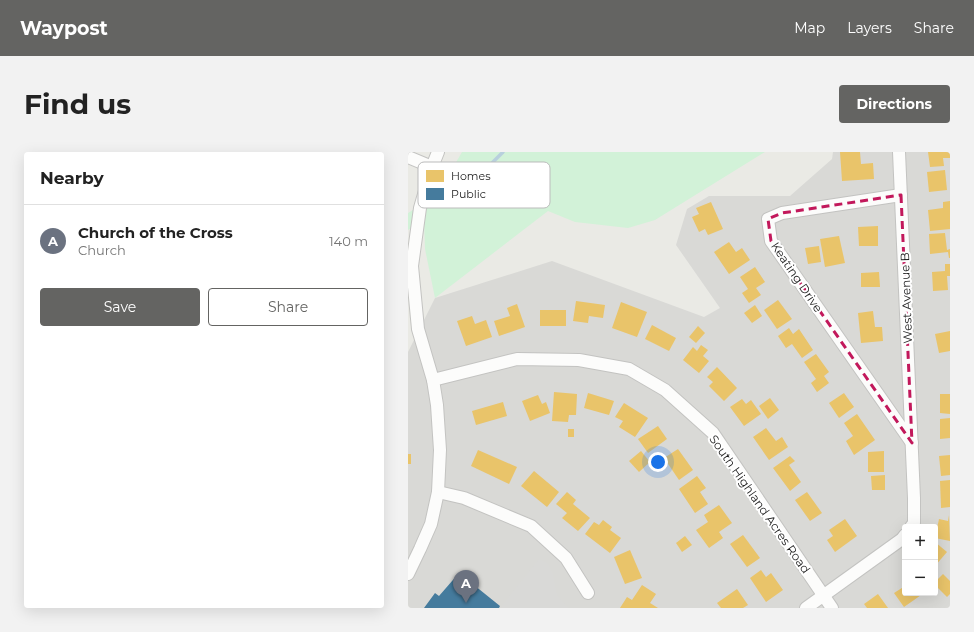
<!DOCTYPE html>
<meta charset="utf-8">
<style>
body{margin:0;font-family:Montserrat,sans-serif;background:#f2f2f2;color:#222}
.controls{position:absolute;right:12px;bottom:12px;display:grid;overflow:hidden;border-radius:4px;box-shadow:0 4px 16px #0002}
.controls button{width:36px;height:36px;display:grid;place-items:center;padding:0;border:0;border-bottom:1px solid #e0e0e0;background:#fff;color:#222;font:20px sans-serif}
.you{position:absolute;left:250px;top:310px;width:14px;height:14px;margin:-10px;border:3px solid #fff;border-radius:50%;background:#1a73e8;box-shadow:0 0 0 6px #1a73e833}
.badge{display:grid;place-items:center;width:26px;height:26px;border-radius:50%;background:#646462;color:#fff;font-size:13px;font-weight:700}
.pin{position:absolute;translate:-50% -33px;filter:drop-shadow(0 1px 2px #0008)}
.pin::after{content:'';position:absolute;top:21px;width:14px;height:12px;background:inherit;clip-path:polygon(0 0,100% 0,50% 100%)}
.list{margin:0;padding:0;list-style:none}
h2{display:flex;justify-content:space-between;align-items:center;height:52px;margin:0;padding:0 16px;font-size:17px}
h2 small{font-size:13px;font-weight:400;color:#767676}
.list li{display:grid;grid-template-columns:26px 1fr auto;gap:12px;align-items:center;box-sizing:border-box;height:72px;padding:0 16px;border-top:1px solid #e0e0e0}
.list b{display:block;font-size:15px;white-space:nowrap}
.list p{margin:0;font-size:13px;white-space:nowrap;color:#767676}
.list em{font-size:13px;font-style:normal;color:#767676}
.actions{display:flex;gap:8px;padding:12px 16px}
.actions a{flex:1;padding:9px 0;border:1px solid #646462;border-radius:4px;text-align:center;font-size:14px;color:#646462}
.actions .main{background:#646462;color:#fff}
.map{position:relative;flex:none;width:542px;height:456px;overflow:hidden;border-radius:4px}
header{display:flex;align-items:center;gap:24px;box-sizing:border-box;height:56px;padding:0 20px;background:#646462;color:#fff}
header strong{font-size:19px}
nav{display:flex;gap:22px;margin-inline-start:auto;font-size:14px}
.intro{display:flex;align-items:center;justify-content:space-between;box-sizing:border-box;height:96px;padding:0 24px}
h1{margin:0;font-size:28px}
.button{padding:10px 18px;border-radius:4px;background:#646462;color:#fff;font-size:14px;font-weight:700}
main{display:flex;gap:24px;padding:0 24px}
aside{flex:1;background:#fff;border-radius:4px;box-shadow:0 4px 16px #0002}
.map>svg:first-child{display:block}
</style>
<header>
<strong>Waypost</strong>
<nav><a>Map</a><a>Layers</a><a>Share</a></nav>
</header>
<div class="intro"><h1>Find us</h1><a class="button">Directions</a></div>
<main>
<aside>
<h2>Nearby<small></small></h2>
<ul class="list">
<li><span class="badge" style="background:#6b7280">A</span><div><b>Church of the Cross</b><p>Church</p></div><em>140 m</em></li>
</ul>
<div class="actions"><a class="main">Save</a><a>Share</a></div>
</aside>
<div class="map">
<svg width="542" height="456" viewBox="0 0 542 456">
<rect width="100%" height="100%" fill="#eaeae5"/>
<path fill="#d9d9d6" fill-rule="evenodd" d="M425,0H542V456H0V200L27,146L144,109L296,165L312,156L268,93L279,57L301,44H382L424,7ZM497,375H527V441H497Z"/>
<path fill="#d2f2d8" d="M54,0H357L247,68L220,76L167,70L140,59L27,146L17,97L16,68L0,78V61L29,43Z"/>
<path fill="#d9d9d7" d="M131,407L139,411L145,423L149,443L160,456H92Z"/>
<g fill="#e9c46a">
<path d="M432,0H452L453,12L465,11L466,27L434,29Z"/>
<path d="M520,0H542V6H535L536,14L522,15Z"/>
<path d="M537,18L539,38L521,40L519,20Z"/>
<path d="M542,49V77L522,79L520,58L535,56V50Z"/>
<path d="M303,50L315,77L300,83L297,77L291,80L284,65L291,62L288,56Z"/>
<path d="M470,74V94H451L450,75Z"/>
<path d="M537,81L539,98L542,97V106H541L540,100L522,102L521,82Z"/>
<path d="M431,84L437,111L417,115L412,87Z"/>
<path d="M321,90L328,100L334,96L342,108L321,122L306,100Z"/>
<path d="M411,94L413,110L400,112L397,96Z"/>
<path d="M537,112H542V124H539L540,138L525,139L524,120L537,119Z"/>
<path d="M347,115L357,130L348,136L353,143L341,151L334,141L340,137L332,125Z"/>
<path d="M471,120L472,135H453V121Z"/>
<path d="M370,148L384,167L369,177L356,158Z"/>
<path d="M168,149L197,153L195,166L181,164L180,171L165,169Z"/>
<path d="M213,150L239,160L229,185L204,176Z"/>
<path d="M109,152L117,175L91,184L86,169L102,164L99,156Z"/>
<path d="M347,153L354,164L344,171L336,161Z"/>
<rect x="132" y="158" width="26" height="16"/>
<path d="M465,159L467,175H474L475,189L453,191L450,161Z"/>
<path d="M64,164L67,172L78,168L84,185L58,194L49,169Z"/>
<path d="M244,173L268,186L261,199L237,187Z"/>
<path d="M290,174L297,181L288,191L281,185Z"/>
<path d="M381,176L385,182L391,177L405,198L394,206L384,192L378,196L370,184Z"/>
<path d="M542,179V199L531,201L527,182Z"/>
<path d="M293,193L300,198L295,204L301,209L291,221L275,208L285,195L289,199Z"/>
<path d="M408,202L421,220L416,224L421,231L409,240L403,231L408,227L396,210Z"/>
<path d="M309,215L329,236L316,249L301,234L305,230L299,225Z"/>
<path d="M146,240L169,242L168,263H161L160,270L144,269Z"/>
<path d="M180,241L206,249L201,263L176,256Z"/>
<path d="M436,241L446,255L431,266L421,251Z"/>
<path d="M532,242H542V262L532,261Z"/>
<path d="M130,243L134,252L138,250L142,261L122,269L114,249Z"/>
<path d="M362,246L371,258L360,267L351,254Z"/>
<path d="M334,247L338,252L343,248L353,262L336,274L322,255Z"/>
<path d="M95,250L99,264L68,273L64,259Z"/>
<path d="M216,251L240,266L227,285L211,275L215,269L207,265Z"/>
<path d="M449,262L467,288L446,303L438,289L445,284L436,271Z"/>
<path d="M542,266V286L532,287V267Z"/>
<path d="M250,274L259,287L240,301L230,287Z"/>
<path d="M358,276L368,289L374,285L380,295L361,308L345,285Z"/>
<rect x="160" y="277" width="6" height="8"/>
<path d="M270,297L285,318L271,328L256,306Z"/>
<path d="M70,298L109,315L101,332L63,314Z"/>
<path d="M233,299L242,310L231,320L221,309Z"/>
<path d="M476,299V320H460V300Z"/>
<rect x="0" y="302" width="3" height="10"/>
<path d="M542,303V323L533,324L531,304Z"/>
<path d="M382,304L387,309L381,313L393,330L382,339L365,316Z"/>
<path d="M126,319L151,340L139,355L113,334Z"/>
<path d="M477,323V338H464L463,324Z"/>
<path d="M289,324L298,336L292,340L300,352L287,361L271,337Z"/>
<path d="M542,328V355L533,356L532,329Z"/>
<path d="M159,340L168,348L165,352L182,366L170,379L154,366L159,361L148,352Z"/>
<path d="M399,340L414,361L402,369L387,348Z"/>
<path d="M311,353L324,371L311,380L315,386L301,396L288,378L300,370L296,363Z"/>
<path d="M541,363L542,389L527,386L531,367L540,369Z"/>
<path d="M437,367L449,384L427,400L419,388L425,384L421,378Z"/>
<path d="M195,368L204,375L202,378L213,386L202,401L177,382L186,370L191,373Z"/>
<path d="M335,383L352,406L339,415L322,392Z"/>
<path d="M277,384L284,393L274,400L268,391Z"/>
<path d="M527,390L539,400L527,414Z"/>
<path d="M222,398L234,426L217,432L206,405Z"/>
<path d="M353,418L358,425L363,421L375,438L358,450L342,426Z"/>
<path d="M535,422L542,429V442L539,445L527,433V430Z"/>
<path d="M234,433L248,442L242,451L250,456H212L219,445L224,448Z"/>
<path d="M497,434V441H516L496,455L486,441Z"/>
<path d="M329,437L340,453L335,456H313L309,451Z"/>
<path d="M470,442L480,456H459L456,452Z"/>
</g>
<path fill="#457b9d" d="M51,421L92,454L91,456H16L27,441L31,444Z"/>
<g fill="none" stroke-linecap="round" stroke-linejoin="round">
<path stroke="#b8d0dd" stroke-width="3.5" d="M74,21L95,0"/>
<g stroke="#c3c3c1" stroke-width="14">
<g id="street">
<path d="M491,0L506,346V371L503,375"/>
<path d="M0,5L24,15"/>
<path d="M493,43L374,61L360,67L363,89L504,291"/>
<path d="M25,228L109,207L171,208L221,217L257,238L305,281L424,456"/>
<path d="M30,340L56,346L123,374L158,406L180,441"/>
<path d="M0,422L12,397L23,372L30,340L32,298L29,253L25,228L10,177L4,114L12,56L24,15L30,0"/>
<path d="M398,456L494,387L497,383"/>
</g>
</g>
<use href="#street" stroke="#fcfcfb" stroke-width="12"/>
</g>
<path fill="none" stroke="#c2185b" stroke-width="3" stroke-dasharray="8 5" stroke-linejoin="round" d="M493,43L504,291L363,89L360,67L374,61Z"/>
<g text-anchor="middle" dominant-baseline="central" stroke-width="4" stroke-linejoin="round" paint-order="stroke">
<g font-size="12" fill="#1c1c1c" stroke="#fff">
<text transform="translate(389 125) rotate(56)">Keating Drive</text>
<text transform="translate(498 146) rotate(-92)">West Avenue B</text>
<text transform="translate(352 352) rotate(55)">South Highland Acres Road</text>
</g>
</g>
<rect x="10" y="10" width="132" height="46" rx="6" fill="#fff" stroke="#bbb" stroke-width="1"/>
<rect x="18" y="18" width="18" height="12" fill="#e9c46a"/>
<rect x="18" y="36" width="18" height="12" fill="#457b9d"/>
<g font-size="11" fill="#1c1c1c">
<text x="43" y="28">Homes</text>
<text x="43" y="46">Public</text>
</g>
</svg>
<div class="controls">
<button>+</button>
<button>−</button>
</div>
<div class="you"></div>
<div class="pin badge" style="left:58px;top:451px;background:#6b7280">A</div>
</div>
</main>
